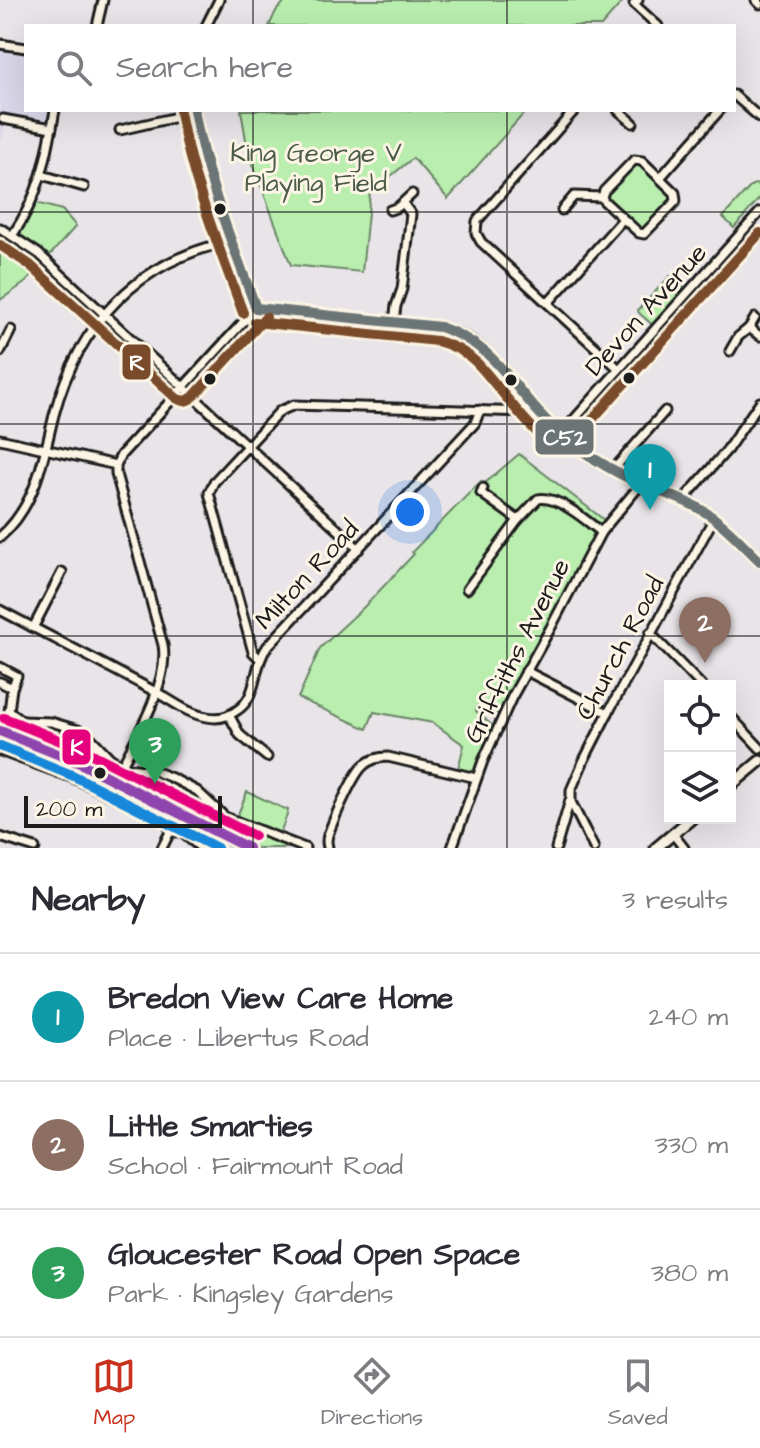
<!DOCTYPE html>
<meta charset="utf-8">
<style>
body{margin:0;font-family:"Architects Daughter",sans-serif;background:#f7f7f7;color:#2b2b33}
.controls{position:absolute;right:24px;bottom:24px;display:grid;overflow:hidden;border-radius:0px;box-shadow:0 8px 32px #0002}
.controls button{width:72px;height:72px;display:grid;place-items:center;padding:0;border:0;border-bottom:2px solid #e1e1e2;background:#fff;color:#2b2b33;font:40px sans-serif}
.scale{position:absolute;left:24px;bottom:20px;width:198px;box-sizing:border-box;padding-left:8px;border:4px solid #1c1c1c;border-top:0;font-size:22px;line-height:28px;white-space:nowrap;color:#1c1c1c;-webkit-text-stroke:6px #fcf5e5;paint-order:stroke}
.you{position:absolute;left:410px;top:512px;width:28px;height:28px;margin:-20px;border:6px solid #fff;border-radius:50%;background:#1a73e8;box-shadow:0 0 0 12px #1a73e833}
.badge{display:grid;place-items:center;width:52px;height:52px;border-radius:50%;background:#c8321e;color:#fff;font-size:26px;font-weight:700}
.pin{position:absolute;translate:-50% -66px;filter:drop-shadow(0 2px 4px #0008)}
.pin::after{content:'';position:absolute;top:42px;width:28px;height:24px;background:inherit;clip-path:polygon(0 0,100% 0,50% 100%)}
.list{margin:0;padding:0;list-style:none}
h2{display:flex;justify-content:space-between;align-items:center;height:104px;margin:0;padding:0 32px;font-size:34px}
h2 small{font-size:26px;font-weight:400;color:#7c7c81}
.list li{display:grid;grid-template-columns:52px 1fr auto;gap:24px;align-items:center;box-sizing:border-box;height:128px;padding:0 32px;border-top:2px solid #e1e1e2}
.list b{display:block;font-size:30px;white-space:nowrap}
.list p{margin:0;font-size:26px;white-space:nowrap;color:#7c7c81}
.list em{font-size:26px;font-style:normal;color:#7c7c81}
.icon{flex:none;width:44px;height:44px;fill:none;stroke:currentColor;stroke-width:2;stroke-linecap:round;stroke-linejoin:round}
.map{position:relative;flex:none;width:760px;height:848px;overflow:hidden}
.search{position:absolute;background:#fff;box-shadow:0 8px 32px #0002;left:24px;right:24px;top:24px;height:88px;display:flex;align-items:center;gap:20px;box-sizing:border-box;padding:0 28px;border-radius:0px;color:#7c7c81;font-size:30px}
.sheet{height:488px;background:#fff}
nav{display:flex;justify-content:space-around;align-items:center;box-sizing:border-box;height:112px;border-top:2px solid #e1e1e2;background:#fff;font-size:22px;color:#7c7c81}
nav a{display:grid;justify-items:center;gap:4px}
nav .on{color:#c8321e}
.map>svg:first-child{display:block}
</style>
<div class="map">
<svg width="760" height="848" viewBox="0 0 760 848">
<rect width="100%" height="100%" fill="#e8e4e8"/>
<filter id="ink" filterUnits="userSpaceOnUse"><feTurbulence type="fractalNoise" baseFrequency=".0125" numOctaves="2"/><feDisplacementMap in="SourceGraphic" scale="16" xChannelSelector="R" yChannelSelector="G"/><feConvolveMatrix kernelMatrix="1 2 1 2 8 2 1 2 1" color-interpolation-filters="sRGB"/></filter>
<g filter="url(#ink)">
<path fill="#dad8ea" d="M0,49L26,53V110H51L49,124L6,117L2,140H0Z"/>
<g fill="#b9eeaf" stroke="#6a8566" stroke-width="2">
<path d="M286,0H624L601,26H269L276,11Z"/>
<path d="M241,110H527L448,199L413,158L370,193L362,272L291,265L248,152Z"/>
<path d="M636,163L640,164L673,194V201L647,229L641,231L606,201L605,195L632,164Z"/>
<path d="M756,184L760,188V198L734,228L723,217L752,185Z"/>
<path d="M32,202L62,210L76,226L26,282L0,300V228L13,235Z"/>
<path d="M670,276L689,291L656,328L639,313L638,310Z"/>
<path d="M519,454L608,523L502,717L481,700L476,711L496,729L476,778L457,773L464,745L433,723L374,712L367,729L298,698L320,648L365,606L414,554L412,552L481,481L485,483Z"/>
<path d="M22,721L51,722L84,733L115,762L146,770L182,782L225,817L236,819L247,792C261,797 273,805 288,810L287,815L278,838L305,848H248L18,737Z"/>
</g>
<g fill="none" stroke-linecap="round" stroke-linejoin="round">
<g stroke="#1c1c1c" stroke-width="13">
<g id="minor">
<path d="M638,0L634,4L658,26"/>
<path d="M756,0L760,4"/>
<path d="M97,26L103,0"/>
<path d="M206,26L219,0"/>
<path d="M0,44L26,48"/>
<path d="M734,95L760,118"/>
<path d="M194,110C203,178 233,243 256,308"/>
<path d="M575,110L477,221L476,233L481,242L619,369"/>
<path d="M618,110L633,123"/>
<path d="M3,119L52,128"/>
<path d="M120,130L194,113"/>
<path d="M634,160L642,161L675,193L676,201L644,234L639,233L604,201L602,197L604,191Z"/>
<path d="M42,175L84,187"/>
<path d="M660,178L720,110"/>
<path d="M390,210L398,207L412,194"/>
<path d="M562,210L574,196L602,197"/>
<path d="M0,228L39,254L359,549"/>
<path d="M12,236C40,195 47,157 55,110"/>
<path d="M548,303L623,219"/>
<path d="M256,308L440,327C493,338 514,392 552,426C582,453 617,475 655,490C670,497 686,501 700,509C723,522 741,544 760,561"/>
<path d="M394,322L396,306L402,289L411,214L403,203"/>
<path d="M749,328L755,318"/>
<path d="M730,351L738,337L749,328L760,336"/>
<path d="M0,352L11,330"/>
<path d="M561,434L760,212"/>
<path d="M0,439L116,465"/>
<path d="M613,470L665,411"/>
<path d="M483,488L481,493L518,520"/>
<path d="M683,500L727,450L760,402"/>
<path d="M0,537C36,506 43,459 54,415C78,324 138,260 232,241"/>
<path d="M467,589L518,520L538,499C557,495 586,520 601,532"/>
<path d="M0,610C51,637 102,663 152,690C170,699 187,714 207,717C217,719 228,717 236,711C259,697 252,668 267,647L475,423L480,410"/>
<path d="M33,628L62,572"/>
<path d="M650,633L702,686"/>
<path d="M260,659L253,652L209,493L214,482L280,411L294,405L525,412L533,408"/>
<path d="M0,667L17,676L12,688"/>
<path d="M526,671L608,713"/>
<path d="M0,682L12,688L9,711L22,721"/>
<path d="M229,715L240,735L267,757"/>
<path d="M730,716L760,748"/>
<path d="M22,721L51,722L78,730L91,738L110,758L122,766L128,768L154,771L172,778L197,791L225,817L305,848"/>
<path d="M0,751L73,778L162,821L168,825L170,832H181L201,848"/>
<path d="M114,780C132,745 170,684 163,645L116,474V465L121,455L256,308"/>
<path d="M673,834L684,848"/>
<path d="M0,837L35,848"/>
<path d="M162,848L170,832"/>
<path d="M328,848C327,841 326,842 328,835C333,821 353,774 364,765C371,759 379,757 388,757L476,778"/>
<path d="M452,848L483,761L512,697L550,629L601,532L641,484"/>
<path d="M556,848L570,800"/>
<path d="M594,848L571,802V790L584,760L608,713L714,518"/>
</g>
</g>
<g stroke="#1c1c1c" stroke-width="15">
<g id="major">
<path d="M730,786L760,761"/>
<path d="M656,848L692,818"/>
</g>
</g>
<g stroke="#1c1c1c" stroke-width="16">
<path id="highway" d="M0,731L18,737L80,763L248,848"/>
</g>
<use href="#minor" stroke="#fcf5e5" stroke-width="7"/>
<use href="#major" stroke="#fcf5e5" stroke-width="9"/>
<use href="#highway" stroke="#fcf5e5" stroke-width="10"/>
<g stroke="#fcf5e5" stroke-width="16">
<g id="bus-1">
<path d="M194,110C206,179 232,243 256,308"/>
<path d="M256,308L440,327C498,346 511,388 552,426C579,451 611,471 644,485C663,493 683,499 700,509C723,522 741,543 760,561"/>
</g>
</g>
<g stroke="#fcf5e5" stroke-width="16">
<g id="bus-2">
<path d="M180,112C192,182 219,247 243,313"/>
<path d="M0,245L30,265L175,397C181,402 187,402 193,397L266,317"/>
<path d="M255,322L437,341C452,345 465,351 476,362C493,378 540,446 560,448C566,448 567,446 571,443L760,233"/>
</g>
</g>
<g stroke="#fcf5e5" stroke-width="16">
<path id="bus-3" d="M0,731L80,763L248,848"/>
</g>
<g stroke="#fcf5e5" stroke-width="16">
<path id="bus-4" d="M0,746L74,776L217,848"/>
</g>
<g stroke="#fcf5e5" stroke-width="16">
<path id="bus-5" d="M4,718L86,751L254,836"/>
</g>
<use href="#bus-1" stroke="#6c7476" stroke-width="10"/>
<use href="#bus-2" stroke="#7a4b2a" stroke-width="10"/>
<use href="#bus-3" stroke="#8e44ad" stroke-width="10"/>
<use href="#bus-4" stroke="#1487d9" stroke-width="10"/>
<use href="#bus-5" stroke="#e5007d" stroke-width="10"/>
</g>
</g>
<path fill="none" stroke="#1c1c1c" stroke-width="2" stroke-opacity="0.55" d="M253,0V26M507,0V26M253,110V848M507,110V848M0,212H760M0,424H760M0,636H760"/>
<g fill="#1c1c1c" stroke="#fcf5e5" stroke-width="3">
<circle cx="220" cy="209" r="7"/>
<circle cx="629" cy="378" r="7"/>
<circle cx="210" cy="379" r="7"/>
<circle cx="511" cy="380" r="7"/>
<circle cx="100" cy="773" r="7"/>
</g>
<g text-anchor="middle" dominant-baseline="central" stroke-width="6" stroke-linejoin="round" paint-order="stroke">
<g font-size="26" fill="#4b5b48" stroke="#fcf5e5">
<text x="316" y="153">King George V<tspan x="316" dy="30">Playing Field</tspan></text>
</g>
<g font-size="26" fill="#1c1c1c" stroke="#fcf5e5">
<text transform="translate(646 310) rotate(-48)">Devon Avenue</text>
<text transform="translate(307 575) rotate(-47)">Milton Road</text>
<text transform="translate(620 648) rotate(-62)">Church Road</text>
<text transform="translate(517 651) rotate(-63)">Griffiths Avenue</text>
</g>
</g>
<g stroke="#fcf5e5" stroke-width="3">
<rect x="121" y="343" width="31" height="38" rx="8" fill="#7a4b2a"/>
<rect x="534" y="418" width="61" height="38" rx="8" fill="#6c7476"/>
<rect x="61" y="728" width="31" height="38" rx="8" fill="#e5007d"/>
</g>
<g font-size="22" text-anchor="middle" font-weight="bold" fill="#fff">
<text x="137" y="370">R</text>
<text x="565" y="445">C52</text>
<text x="77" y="755">K</text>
</g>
</svg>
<div class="controls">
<button><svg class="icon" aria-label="locate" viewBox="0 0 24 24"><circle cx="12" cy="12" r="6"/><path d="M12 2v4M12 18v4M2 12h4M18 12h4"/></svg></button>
<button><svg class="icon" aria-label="layers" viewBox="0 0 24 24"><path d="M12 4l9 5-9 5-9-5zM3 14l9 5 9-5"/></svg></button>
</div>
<div class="scale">200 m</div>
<div class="you"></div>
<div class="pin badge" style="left:650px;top:510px;background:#0f9aa8">1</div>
<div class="pin badge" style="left:705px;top:663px;background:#8d6e63">2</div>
<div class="pin badge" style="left:155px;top:784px;background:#2e9e5b">3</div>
<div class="search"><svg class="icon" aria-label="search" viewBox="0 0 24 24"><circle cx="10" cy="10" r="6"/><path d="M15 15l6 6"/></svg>Search here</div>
</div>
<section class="sheet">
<h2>Nearby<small>3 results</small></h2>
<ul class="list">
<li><span class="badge" style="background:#0f9aa8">1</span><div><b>Bredon View Care Home</b><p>Place · Libertus Road</p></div><em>240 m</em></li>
<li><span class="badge" style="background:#8d6e63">2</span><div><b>Little Smarties</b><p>School · Fairmount Road</p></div><em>330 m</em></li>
<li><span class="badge" style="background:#2e9e5b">3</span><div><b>Gloucester Road Open Space</b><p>Park · Kingsley Gardens</p></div><em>380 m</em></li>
</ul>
</section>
<nav>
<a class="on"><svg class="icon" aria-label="map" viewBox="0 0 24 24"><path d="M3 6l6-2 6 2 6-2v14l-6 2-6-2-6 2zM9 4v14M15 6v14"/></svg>Map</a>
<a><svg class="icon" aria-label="directions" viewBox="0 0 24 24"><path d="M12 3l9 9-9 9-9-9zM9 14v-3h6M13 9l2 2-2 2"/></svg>Directions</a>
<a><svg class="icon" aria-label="saved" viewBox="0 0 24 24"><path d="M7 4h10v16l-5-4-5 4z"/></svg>Saved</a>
</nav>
